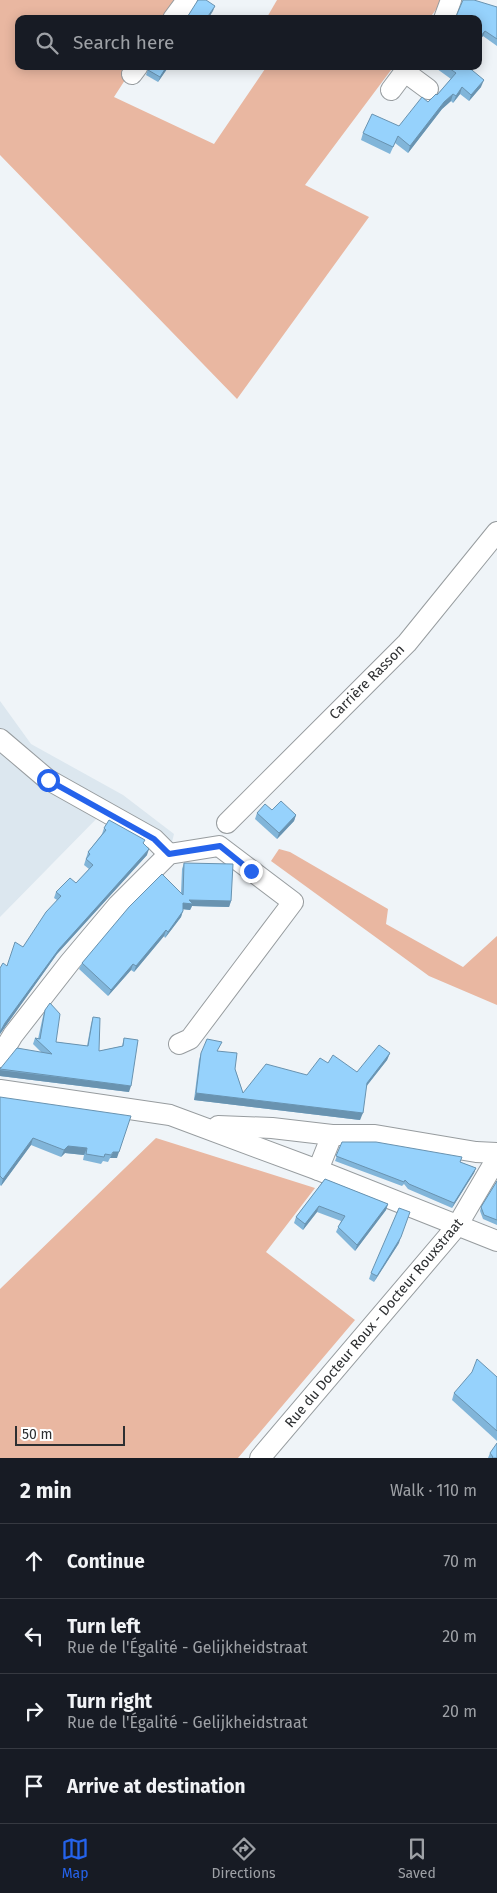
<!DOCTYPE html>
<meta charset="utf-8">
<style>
body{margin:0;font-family:"Fira Sans",sans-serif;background:#20242c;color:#f1f3f6}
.scale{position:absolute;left:15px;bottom:12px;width:110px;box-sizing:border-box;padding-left:5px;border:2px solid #2d2f31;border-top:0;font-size:14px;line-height:18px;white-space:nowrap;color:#2d2f31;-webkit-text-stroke:4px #fff;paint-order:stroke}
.stop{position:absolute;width:15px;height:15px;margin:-11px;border:4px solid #2563eb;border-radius:50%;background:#fff}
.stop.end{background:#2563eb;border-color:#fff;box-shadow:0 1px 5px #0008}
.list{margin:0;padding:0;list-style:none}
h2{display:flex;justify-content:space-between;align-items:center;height:65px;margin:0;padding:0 20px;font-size:21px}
h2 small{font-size:16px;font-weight:400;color:#9ea1a6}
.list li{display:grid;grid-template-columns:32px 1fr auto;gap:15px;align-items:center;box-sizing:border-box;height:75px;padding:0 20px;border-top:1px solid #363941}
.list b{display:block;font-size:19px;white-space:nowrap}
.list p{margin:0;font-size:16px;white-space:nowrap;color:#9ea1a6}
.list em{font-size:16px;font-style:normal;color:#9ea1a6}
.icon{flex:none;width:28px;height:28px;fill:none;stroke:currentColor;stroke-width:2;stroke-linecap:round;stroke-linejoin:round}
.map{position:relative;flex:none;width:497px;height:1458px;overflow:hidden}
.search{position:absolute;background:#171b24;box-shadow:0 2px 12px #0003;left:15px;right:15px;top:15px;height:55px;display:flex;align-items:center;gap:12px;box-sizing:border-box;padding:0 18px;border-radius:10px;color:#9ea1a6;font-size:19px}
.sheet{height:365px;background:#171b24}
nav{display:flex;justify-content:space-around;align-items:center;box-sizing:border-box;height:70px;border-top:1px solid #363941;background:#171b24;font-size:14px;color:#9ea1a6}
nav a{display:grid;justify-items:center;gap:2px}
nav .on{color:#2563eb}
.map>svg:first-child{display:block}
</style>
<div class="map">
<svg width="497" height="1458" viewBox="0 0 497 1458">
<rect width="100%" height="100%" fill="#eff4f8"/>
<path fill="#dce7ef" d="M0,701L31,744L123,795L174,834L169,854L145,844L103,812L0,917Z"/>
<g fill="#e9b7a1">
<path d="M0,0H177L164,19H19V66H134L114,97L214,144L267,66H394L305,185L369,217L237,399L0,155Z"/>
<path d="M277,0H443L429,19H266Z"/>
<path d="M279,849L290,852L388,909L386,924L463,967L497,936V1005L429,976L271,861Z"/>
<path d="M156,1138L315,1188L266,1252L355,1320L238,1458H0V1289Z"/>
</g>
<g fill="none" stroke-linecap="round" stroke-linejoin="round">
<g stroke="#979c9f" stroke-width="22">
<g id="minor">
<path d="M173,19L187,0"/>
<path d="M444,19L451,0"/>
<path d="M405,72L428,89"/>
<path d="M132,74L138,66"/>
<path d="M391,90L409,66"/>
<path d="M0,739L47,779L154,839L169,854"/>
<path d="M227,823L407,643L497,532"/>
<path d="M0,1057L13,1035L70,962L118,905L169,854L219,846L293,902L190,1039L179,1044"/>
<path d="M0,1090L170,1115L318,1170L497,1241"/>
<path d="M218,1126L272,1128L332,1135L318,1170"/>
<path d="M332,1135H375L476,1152L497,1153"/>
<path d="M260,1458L457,1226L497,1158"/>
</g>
</g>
<use href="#minor" stroke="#fff" stroke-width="20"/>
</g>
<g fill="#81b5d9">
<path d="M497,7V46L483,36L478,42Z"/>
<path d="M149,66H169L158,82L146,75Z"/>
<path d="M433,66H467L481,87L469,101L460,94L453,103L451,101L442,109L408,153L395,143L390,154L361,140L363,133L399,126L437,95L451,79Z"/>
<path d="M272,810L296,815L294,821L277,839L255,819L257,813Z"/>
<path d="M104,828L144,844L147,855L57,954L0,1034V968L7,966L23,947L57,900L54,898L56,892L76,883L89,869L84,865L88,852L102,834Z"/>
<path d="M184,863L231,901L229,907L192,906L190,910L183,909L181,917L165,938L164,936L134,972L131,970L108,996L79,969L82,963L181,893L182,869Z"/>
<path d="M45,1010L56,1042L87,1046L91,1024L93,1017L99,1051L122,1046L124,1038L129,1092L0,1076V1069L41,1052L33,1044L35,1038L38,1039L43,1016Z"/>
<path d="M218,1051L235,1069L243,1093L307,1075L328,1063L357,1072L390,1053L387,1060L366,1087L360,1120L194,1100L199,1060L201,1053Z"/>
<path d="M0,1097L117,1158H110L108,1162L103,1161L101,1164L83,1160L84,1155L65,1153L61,1157L31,1145L1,1186L0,1185Z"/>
<path d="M342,1142L460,1162L476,1168L474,1173L452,1208L408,1189L404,1184L402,1186L335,1161Z"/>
<path d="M325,1179L388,1204L386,1210L355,1251L336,1232L341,1221L317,1212L303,1230L294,1223L296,1217Z"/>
<path d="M497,1181V1225L483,1219L480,1211L481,1207Z"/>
<path d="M399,1243L374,1282L369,1279L371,1273Z"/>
<path d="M497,1377V1441L452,1400L454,1393Z"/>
<path d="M490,1453L497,1458H488Z"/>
</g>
<g fill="#6993b0">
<path d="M215,6L213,11L208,19H206Z"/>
<path d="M485,31L483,36L478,42V39Z"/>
<path d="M167,66H169L158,82L160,77Z"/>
<path d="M484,80L481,87L469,101L471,95Z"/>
<path d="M462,87L460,94L453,103L456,96Z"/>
<path d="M453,94L451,101L442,109L408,153L410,146L444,102Z"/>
<path d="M296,815L294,821L277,839L279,833Z"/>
<path d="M149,849L147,855L57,954L0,1034V1032L5,1023L59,949Z"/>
<path d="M189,900L231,901L229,907L192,906L190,910L181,909L183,903Z"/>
<path d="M183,911L181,917L165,938L168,932Z"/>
<path d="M166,930L164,936L134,972L136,966Z"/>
<path d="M133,964L131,970L108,996L111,990Z"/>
<path d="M390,1053L387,1060L364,1089L367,1083Z"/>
<path d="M0,1070L131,1086L129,1092L0,1076Z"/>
<path d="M196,1093L363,1113L360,1120L194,1100Z"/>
<path d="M33,1138L31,1145L1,1186L3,1179Z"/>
<path d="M68,1146L87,1148L84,1155L65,1153L61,1157L64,1150Z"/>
<path d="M113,1152H119L117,1158H110L108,1162Z"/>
<path d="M476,1168L474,1173L452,1208L454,1203Z"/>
<path d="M388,1204L386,1210L355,1251L357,1245Z"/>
<path d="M319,1206L317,1212L303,1230L305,1224Z"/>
<path d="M401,1237L399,1243L374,1282L377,1276Z"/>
</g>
<g fill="#96d2fc" stroke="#6993b0">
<path d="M198,0H206L215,6L206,19H186Z"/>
<path d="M463,0H474L497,7V39L485,31L478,39V19H455Z"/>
<path d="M150,66H167L160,77L148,70Z"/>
<path d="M446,66H467L484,80L471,95L462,87L456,96L453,94L444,102L410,146L398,136L393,147L363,133L372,114L399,126L422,97L428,102L436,94L437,95L456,73Z"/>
<path d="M281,801L296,815L279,833L257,813L265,804L272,810Z"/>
<path d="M109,820L145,840L143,843L149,849L59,949L5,1023L0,1032V968L3,963L7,966L15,942L23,947L46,912L61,896L56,892L70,878L76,883L93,865L86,859L90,854L88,852L106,830L104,828Z"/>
<path d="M184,863L233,864L231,901L189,900L193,904L183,903V911L168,932L166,930L136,966L133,964L111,990L82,963L129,907L162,874L183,895Z"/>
<path d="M50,1003L60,1014L56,1042L88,1046L93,1017L100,1018L99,1051L123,1046L124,1038L138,1040L131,1086L0,1069L17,1048L52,1054L35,1038L40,1039L45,1010Z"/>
<path d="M207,1039L222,1042L217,1051L237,1053L235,1069L243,1093L266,1064L307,1075L320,1058L328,1063L333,1055L357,1072L379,1045L390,1053L367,1083L363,1113L196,1093L201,1053Z"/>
<path d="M0,1097L131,1116L119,1152H113L111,1155L105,1154L104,1157L86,1154L87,1148L68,1146L64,1150L33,1138L3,1179L0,1176Z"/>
<path d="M342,1142H376L462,1157L460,1162L476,1168L454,1203L409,1184L405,1180L404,1182L336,1156Z"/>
<path d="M325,1179L388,1204L357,1245L338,1227L345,1216L319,1206L305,1224L296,1217Z"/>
<path d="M497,1181V1220L484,1215L481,1207Z"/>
<path d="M399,1208L410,1212L401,1237L377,1276L371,1273Z"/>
<path d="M477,1359L497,1377V1431L454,1393L472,1372Z"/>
<path d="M497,1443V1458H492L493,1457L490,1453Z"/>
</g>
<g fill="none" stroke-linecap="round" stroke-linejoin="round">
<path stroke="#2563eb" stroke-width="6" d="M48,780L154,839L169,854L220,846L251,871"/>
</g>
<g text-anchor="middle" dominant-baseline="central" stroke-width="4" stroke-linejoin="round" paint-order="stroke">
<g font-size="14" fill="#2d2f31" stroke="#fff">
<text transform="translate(367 682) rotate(-45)">Carrière Rasson</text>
<text transform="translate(374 1323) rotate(-50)">Rue du Docteur Roux - Docteur Rouxstraat</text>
</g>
</g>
</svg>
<div class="scale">50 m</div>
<div class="stop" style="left:48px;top:780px"></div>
<div class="stop end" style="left:251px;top:871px"></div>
<div class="search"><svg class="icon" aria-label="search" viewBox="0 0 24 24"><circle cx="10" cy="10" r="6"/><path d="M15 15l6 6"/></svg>Search here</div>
</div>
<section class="sheet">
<h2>2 min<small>Walk · 110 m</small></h2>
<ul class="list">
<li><svg class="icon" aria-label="ahead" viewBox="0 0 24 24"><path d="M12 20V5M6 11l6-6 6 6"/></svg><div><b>Continue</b></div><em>70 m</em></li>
<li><svg class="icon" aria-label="left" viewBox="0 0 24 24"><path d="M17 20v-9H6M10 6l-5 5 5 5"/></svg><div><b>Turn left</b><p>Rue de l'Égalité - Gelijkheidstraat</p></div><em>20 m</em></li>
<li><svg class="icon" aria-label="right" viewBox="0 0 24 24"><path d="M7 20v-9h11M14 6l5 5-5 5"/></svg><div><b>Turn right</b><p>Rue de l'Égalité - Gelijkheidstraat</p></div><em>20 m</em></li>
<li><svg class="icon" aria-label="arrive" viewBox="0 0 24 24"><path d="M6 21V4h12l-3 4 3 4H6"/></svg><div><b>Arrive at destination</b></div></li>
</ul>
</section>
<nav>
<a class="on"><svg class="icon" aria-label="map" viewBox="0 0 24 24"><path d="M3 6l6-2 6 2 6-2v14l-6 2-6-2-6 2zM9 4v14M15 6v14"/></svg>Map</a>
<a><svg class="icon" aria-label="directions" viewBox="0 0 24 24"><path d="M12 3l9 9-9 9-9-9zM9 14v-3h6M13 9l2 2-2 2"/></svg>Directions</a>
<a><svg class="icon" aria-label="saved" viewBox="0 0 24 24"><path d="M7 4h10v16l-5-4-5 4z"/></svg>Saved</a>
</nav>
